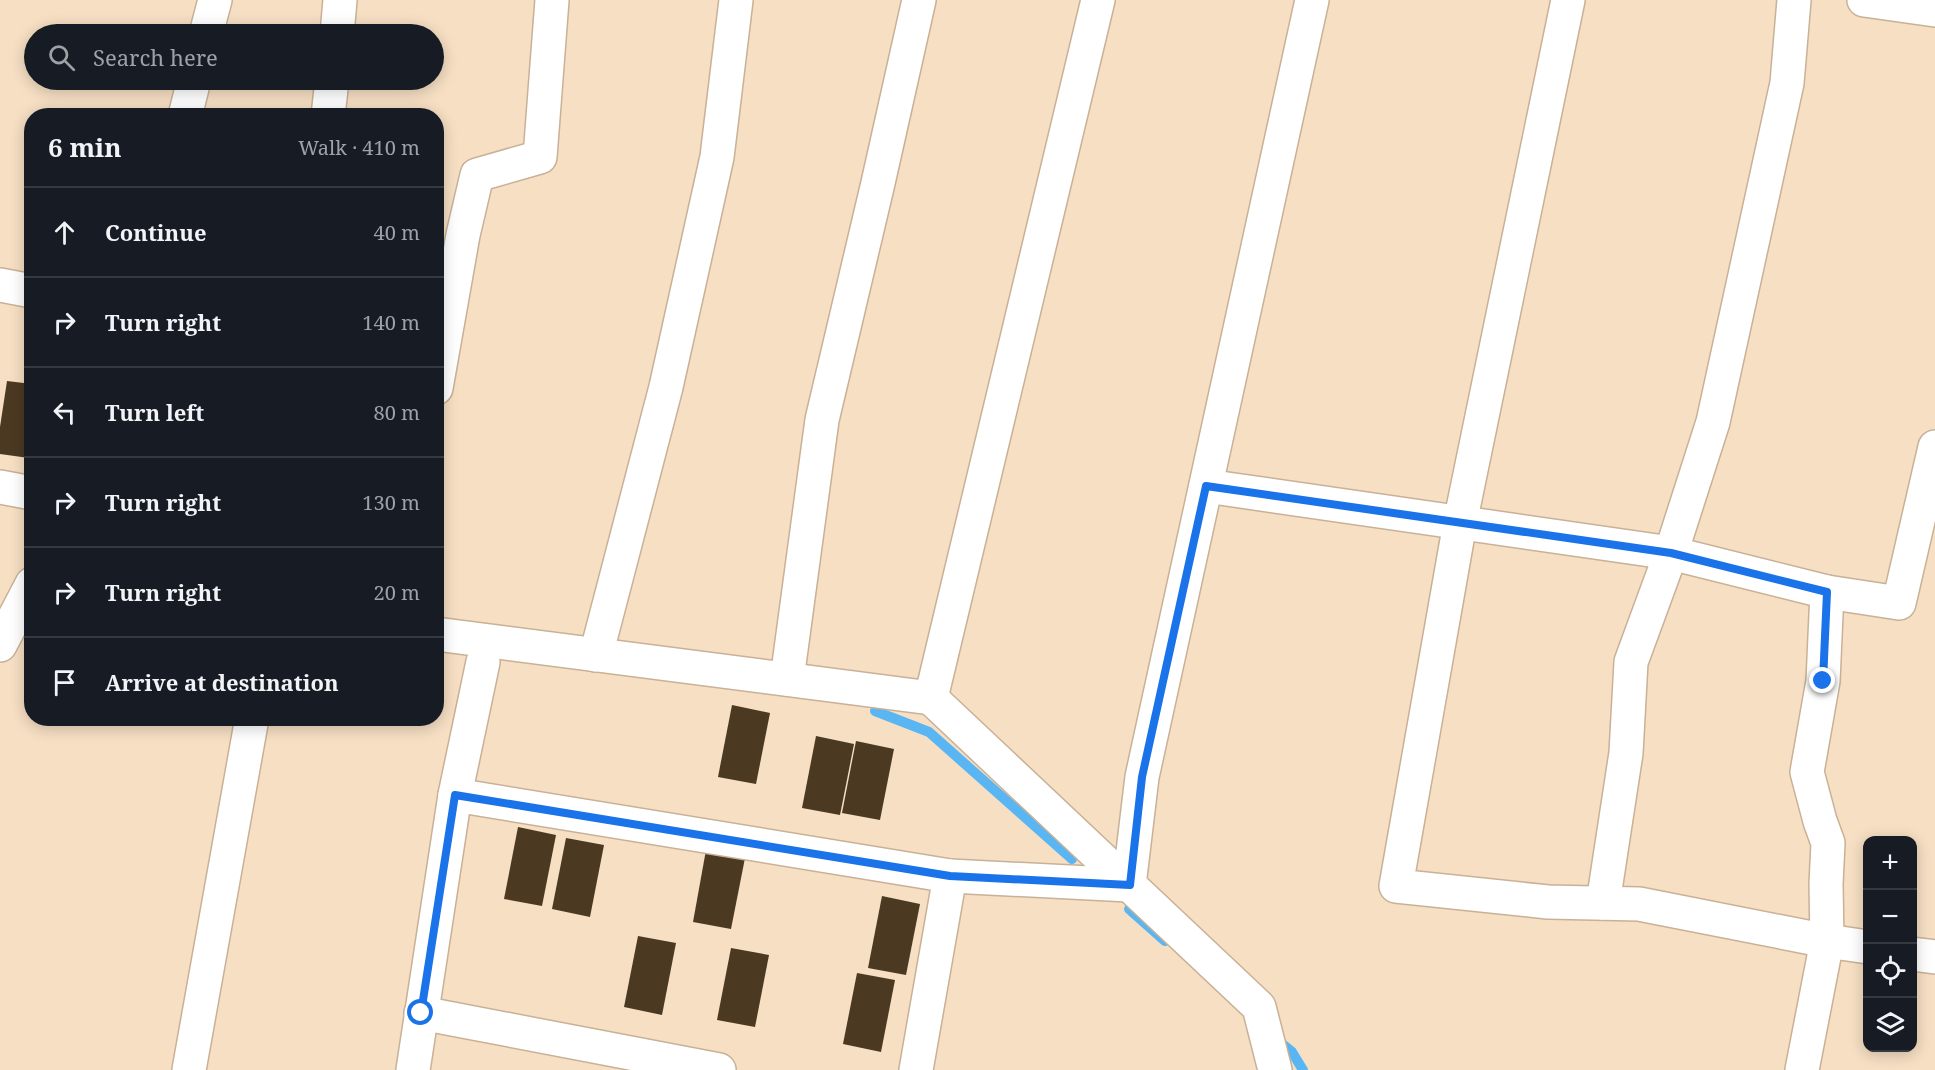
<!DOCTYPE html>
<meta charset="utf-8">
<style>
body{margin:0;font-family:"Noto Serif",serif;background:#20242c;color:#f1f3f6}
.controls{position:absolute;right:18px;bottom:18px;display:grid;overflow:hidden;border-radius:12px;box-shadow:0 3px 15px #0003}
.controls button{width:54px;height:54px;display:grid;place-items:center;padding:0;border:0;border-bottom:2px solid #363941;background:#171b24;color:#f1f3f6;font:30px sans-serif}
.stop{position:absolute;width:18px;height:18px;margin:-14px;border:4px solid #1a73e8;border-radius:50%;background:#fff}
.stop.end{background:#1a73e8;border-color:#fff;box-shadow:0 2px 6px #0008}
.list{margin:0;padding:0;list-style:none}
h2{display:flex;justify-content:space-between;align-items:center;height:78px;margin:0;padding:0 24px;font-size:26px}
h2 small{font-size:20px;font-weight:400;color:#9ea1a6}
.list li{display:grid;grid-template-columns:39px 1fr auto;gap:18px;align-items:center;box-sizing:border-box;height:90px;padding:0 24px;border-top:2px solid #363941}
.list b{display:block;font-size:22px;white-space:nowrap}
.list em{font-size:20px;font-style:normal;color:#9ea1a6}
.icon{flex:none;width:33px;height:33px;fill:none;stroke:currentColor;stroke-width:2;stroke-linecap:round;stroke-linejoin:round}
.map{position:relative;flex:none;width:1935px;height:1070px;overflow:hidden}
.search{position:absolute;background:#171b24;box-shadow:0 3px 15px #0003;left:24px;top:24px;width:420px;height:66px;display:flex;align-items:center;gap:15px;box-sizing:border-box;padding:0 21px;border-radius:33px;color:#9ea1a6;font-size:22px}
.panel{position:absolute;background:#171b24;box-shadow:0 3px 15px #0003;left:24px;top:108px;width:420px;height:618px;border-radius:24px}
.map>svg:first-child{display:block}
</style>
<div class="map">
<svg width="1935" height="1070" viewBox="0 0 1935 1070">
<rect width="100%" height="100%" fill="#f6dfc3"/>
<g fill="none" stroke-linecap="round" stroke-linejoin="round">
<g stroke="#5ab5f3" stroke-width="10">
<path d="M875,711L929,732L1072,859"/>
<path d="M1129,909L1165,941"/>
<path d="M1276,1039L1292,1052L1303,1070"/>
</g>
</g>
<g fill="#4b3922">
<path d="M7,381L32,384V439L29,458L0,454V427Z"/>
<path d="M732,705L770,713L756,784L718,777Z"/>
<path d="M816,736L854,744L840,815L802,808Z"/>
<path d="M856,741L894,749L880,820L842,813Z"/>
<path d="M518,827L556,835L542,906L504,899Z"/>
<path d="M566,838L604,845L590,917L552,909Z"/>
<path d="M706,850L745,858L731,929L693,922Z"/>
<path d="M882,896L920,904L906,975L868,968Z"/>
<path d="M638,936L676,943L662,1015L624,1007Z"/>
<path d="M731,948L769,955L755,1027L717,1020Z"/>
<path d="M857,973L895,980L881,1052L843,1044Z"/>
</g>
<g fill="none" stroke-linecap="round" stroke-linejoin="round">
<g stroke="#c8b197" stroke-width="36">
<g id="minor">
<path d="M1568,0L1460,523L1396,886L1548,902L1639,904L1827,941L1826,884L1828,843L1820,821L1807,772L1823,681L1827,592"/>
<path d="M1864,0L1935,10"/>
<path d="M337,34L340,0"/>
<path d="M328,116L332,80"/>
<path d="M0,285L32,291"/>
<path d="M436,388L463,235L477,175L540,157L552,0"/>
<path d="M1206,486L1671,553L1827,592L1899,603L1935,447"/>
<path d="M0,487L32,493"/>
<path d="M436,634L931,698L1098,0"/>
<path d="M596,655L666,387L717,157L736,0"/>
<path d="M787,679L822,420L878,183L919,0"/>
<path d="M931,698L1259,1007L1275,1070"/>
<path d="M455,795L483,662"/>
<path d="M950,876L1129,885L1142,777L1312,0"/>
<path d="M1603,903L1626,753L1631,662L1671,553L1713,422L1787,83L1794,0"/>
<path d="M1912,954L1935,957"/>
<path d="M421,1013L719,1070"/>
<path d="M189,1070L252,718"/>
<path d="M413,1070L455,795L950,876L916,1070"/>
<path d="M1802,1070L1827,941L1868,947"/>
</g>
</g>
<g stroke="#c8b197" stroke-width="36">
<g id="major">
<path d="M206,34L215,0"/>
<path d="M185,116L194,80"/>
<path d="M0,645L32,584"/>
</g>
</g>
<use href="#minor" stroke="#fff" stroke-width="33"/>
<use href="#major" stroke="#fff" stroke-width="33"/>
</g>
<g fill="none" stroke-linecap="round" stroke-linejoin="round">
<path stroke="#1a73e8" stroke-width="8" d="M421,1013L455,795L950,876L1130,885L1142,777L1206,486L1671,553L1827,592L1823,681"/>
</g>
</svg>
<div class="controls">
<button>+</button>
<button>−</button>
<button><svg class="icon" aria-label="locate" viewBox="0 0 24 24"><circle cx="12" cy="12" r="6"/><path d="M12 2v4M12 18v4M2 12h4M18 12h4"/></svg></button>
<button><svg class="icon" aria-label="layers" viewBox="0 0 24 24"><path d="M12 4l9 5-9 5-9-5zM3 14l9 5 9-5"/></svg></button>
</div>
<div class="stop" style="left:421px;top:1013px"></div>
<div class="stop end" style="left:1823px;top:681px"></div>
<div class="search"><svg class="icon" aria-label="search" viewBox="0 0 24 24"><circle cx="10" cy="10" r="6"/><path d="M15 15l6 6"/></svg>Search here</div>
<section class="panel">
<h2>6 min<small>Walk · 410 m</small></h2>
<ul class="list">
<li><svg class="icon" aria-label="ahead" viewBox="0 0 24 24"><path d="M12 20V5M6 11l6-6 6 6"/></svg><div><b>Continue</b></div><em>40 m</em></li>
<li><svg class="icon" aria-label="right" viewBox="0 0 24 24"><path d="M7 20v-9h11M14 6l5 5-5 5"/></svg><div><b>Turn right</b></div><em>140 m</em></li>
<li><svg class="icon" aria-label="left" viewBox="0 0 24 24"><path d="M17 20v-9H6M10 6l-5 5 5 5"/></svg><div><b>Turn left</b></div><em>80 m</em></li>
<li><svg class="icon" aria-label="right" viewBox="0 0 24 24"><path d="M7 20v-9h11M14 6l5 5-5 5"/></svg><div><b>Turn right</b></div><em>130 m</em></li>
<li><svg class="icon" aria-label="right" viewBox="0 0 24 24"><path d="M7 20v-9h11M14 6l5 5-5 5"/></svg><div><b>Turn right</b></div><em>20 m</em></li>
<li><svg class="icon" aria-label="arrive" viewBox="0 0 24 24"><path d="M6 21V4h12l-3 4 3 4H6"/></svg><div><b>Arrive at destination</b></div></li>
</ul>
</section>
</div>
